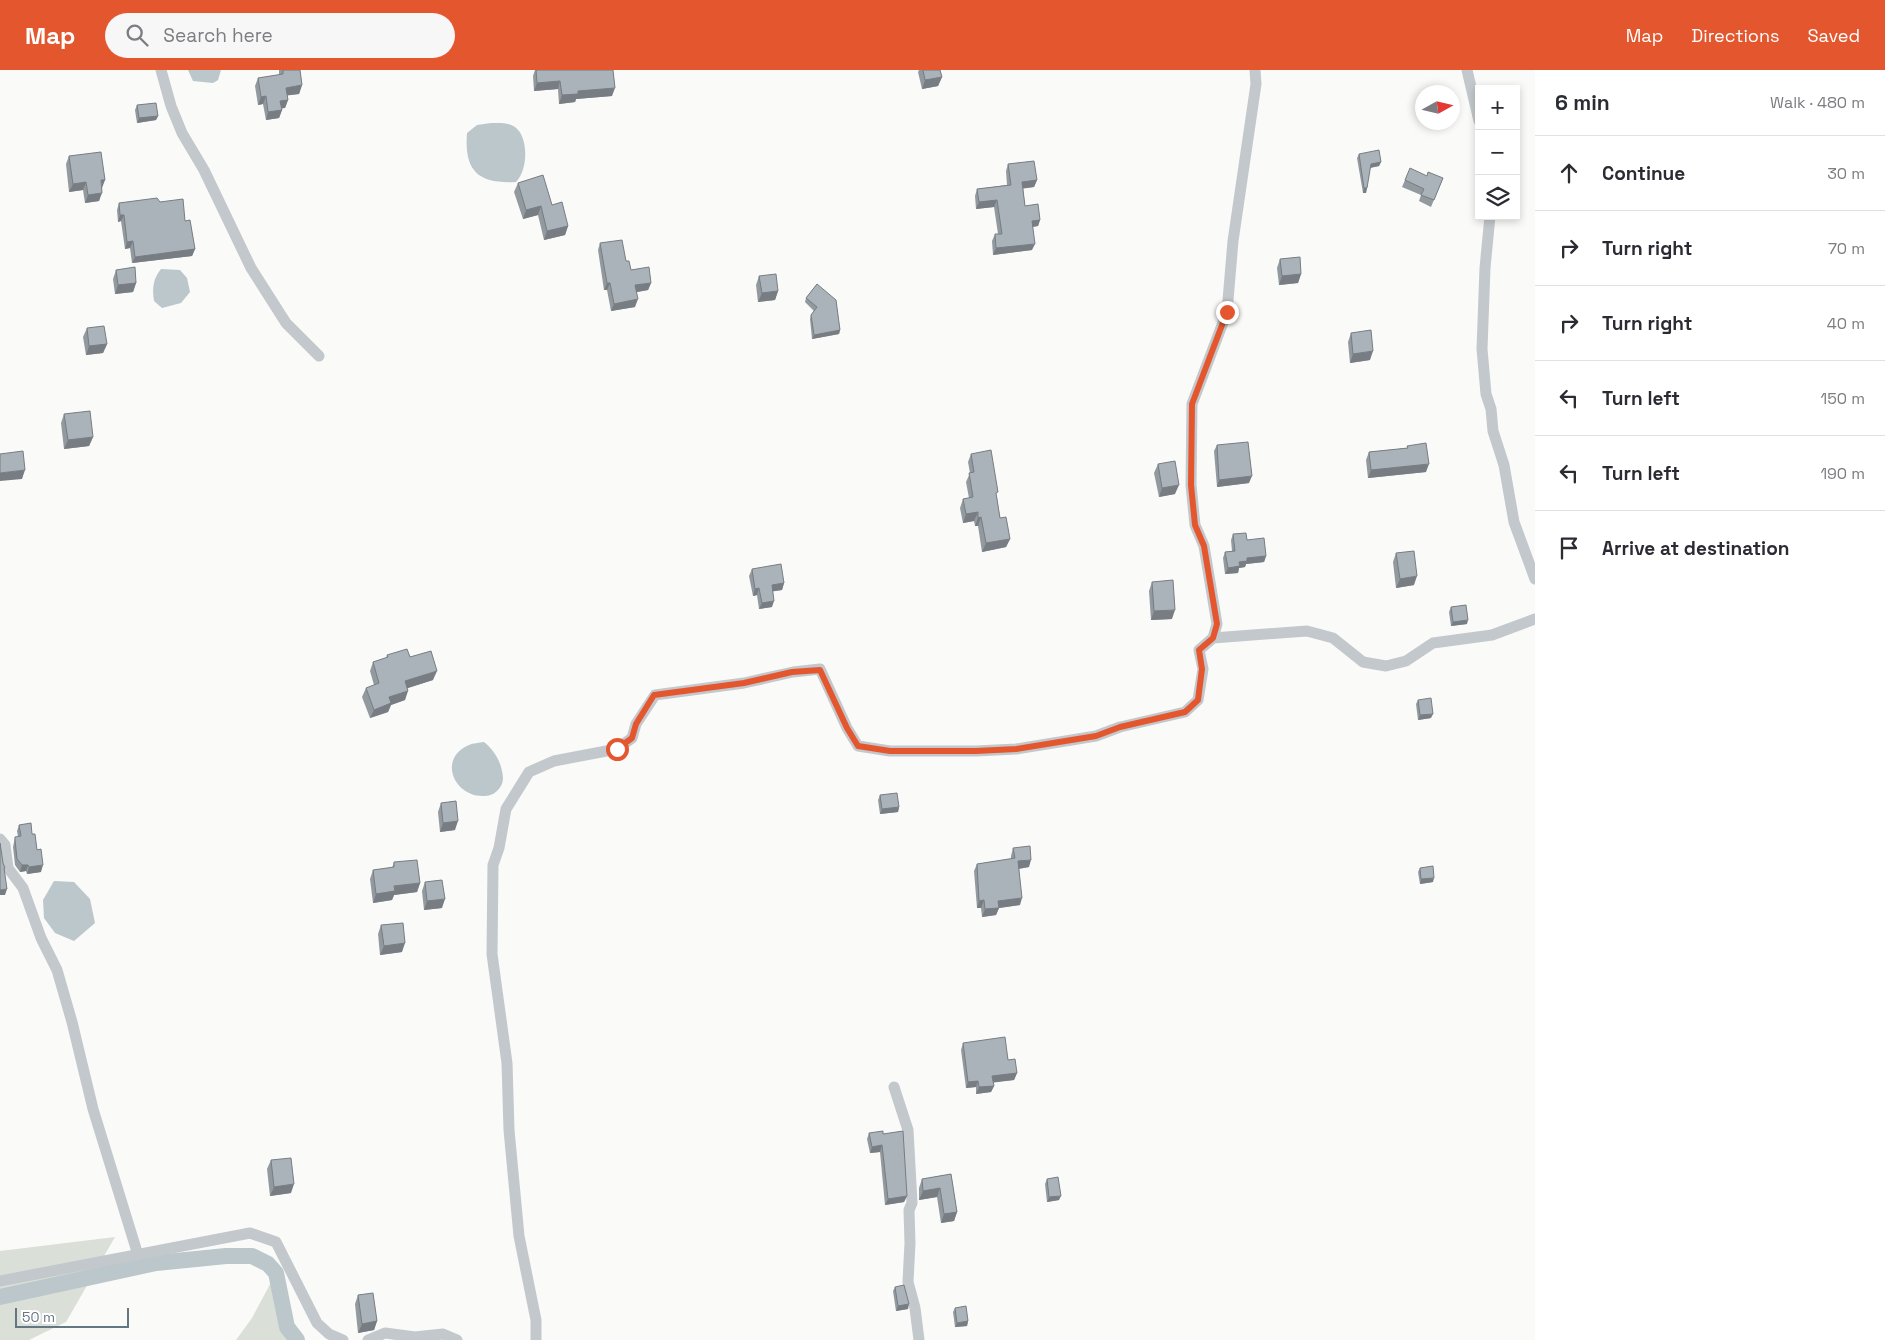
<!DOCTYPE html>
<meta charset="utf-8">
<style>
body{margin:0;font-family:"Space Grotesk",sans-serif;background:#f7f7f7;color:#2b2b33}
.controls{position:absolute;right:15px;top:15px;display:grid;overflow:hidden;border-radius:0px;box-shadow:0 2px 8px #0003}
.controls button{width:45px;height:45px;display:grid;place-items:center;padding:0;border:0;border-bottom:1px solid #e1e1e2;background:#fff;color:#2b2b33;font:25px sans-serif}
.compass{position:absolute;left:1415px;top:15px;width:45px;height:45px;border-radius:50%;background:#fff;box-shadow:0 2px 8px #0003;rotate:82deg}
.scale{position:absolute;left:15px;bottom:12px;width:114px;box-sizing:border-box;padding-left:5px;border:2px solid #657683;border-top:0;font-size:14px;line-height:18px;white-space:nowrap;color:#657683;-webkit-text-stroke:4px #fff;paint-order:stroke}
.stop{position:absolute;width:15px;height:15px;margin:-11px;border:4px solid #e4572e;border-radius:50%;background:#fff}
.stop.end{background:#e4572e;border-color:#fff;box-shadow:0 1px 5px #0008}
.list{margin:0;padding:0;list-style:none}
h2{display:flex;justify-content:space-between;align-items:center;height:65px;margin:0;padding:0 20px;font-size:21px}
h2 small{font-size:16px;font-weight:400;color:#7c7c81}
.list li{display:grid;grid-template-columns:32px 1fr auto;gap:15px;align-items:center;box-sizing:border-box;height:75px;padding:0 20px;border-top:1px solid #e1e1e2}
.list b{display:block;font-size:19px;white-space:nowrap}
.list em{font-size:16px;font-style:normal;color:#7c7c81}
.icon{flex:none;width:28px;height:28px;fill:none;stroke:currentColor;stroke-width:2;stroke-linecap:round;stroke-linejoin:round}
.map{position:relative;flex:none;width:1535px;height:1270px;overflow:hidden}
header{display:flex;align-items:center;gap:30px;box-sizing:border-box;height:70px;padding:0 25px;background:#e4572e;color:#fff}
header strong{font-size:24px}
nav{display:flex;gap:28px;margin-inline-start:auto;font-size:18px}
.search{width:350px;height:45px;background:#f7f7f7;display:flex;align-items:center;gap:12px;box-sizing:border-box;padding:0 18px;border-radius:28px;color:#7c7c81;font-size:19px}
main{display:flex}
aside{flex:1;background:#fff}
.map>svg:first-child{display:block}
</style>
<header>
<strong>Map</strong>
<div class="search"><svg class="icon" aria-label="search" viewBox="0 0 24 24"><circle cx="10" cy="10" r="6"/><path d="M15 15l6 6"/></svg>Search here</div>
<nav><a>Map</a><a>Directions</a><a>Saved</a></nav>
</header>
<main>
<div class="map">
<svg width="1535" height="1270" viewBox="0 0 1535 1270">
<rect width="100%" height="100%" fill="#fafaf8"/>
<g fill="#dadfd7">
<path d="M115,1167L66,1252L29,1270H0V1181Z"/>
<path d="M276,1203L296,1270H236L252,1248Z"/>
</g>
<g fill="#bbc7cb">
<path d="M188,0H221L218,10L213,13L193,11Z"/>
<path d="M491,53C498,53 508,52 515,57C529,67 528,100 516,112C478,114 464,101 467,63L477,55Z"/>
<path d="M161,199L180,200L187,208L190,222L181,233L162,238L154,231C152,218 153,209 161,199Z"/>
<path d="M484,672C495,681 502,693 503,708C503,713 501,717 497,721C493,725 488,726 483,726C453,726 438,688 469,675C473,673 479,673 484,672Z"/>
<path d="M54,811L74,812L90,829L95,853L74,871L55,863L44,848L43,830Z"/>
</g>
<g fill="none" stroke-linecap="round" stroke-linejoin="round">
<path stroke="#bbc7cb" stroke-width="16" d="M0,1227L156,1193L226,1186H252L268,1194L276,1203L287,1257L297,1270"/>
<g stroke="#c3c8cc" stroke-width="11">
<path d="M161,0L171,36L182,63L204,100L251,198L286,253L319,286"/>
<path d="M1467,0L1479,51"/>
<path d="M1490,146L1485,198L1482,279L1486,324L1491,339L1493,361L1504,395L1514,452L1535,509"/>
<path d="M1213,568L1217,554L1204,476L1195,455L1191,415L1192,334L1227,242L1233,171L1256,14L1255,0"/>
<path d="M0,769L5,775L8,798L23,818L41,868L57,900L72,952L93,1039L138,1185"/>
<path d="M894,1017L908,1060L912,1133L909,1140L910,1173L908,1212L915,1238L919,1270"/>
<path d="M0,1211L250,1163L276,1172L317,1253L329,1264L343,1270"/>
<path d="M368,1270L385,1263L415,1267L443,1264L457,1270"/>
<path d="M536,1270V1250L519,1166L509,1060L507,993L492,884L493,795L499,778L506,739L529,702L554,691L617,679L632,668L636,654L655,625L744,613L793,602L820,599L847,658L858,676L890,681H976L1016,679L1096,666L1120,657L1185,642L1198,630L1203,599L1199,580L1213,568L1307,561L1333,568L1363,592L1386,596L1406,591L1433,573L1492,565L1535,549"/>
</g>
</g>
<g fill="#929a9f">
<path d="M279,0H300L302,15L299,24L287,25L288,30L285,38H282V40L279,48L266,50L263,34L258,35L255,16L258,8L279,5Z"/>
<path d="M535,0H613L612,26L576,29L575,32L559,34L558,19L534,21L533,6Z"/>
<path d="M919,0H940L942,7L938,16L922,19L918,2Z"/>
<path d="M137,35L158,46L156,50L137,53L135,40Z"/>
<path d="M1359,84L1381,92L1379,96L1370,98L1366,123H1363L1357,88Z"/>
<path d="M69,86L102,118L99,131L85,133L83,120L69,122L66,94Z"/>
<path d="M1008,94L1037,110L1034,117L1023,118L1025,136L1040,150L1038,156L1033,157L1032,180L993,185L992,171L995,164H998L994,137L976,139L975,126L977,119L1007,115L1006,101Z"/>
<path d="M1427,106L1443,108L1431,137L1419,131L1421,125L1402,117L1405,110Z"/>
<path d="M518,113L552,135L568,156L565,165L544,170L538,145L523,149L514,122Z"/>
<path d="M160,132L185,151L195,179L192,186L132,193L130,178L125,179L121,151L118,152L117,140L119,133Z"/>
<path d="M600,173L626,191L631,200L651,213L648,220L636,222L635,237L611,241L607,220H604L598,180Z"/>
<path d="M1280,189L1301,204L1298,213L1279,215L1277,198Z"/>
<path d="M116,200L136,213L133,222L115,224L113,209Z"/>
<path d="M759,206L778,221L775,230L758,232L756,215Z"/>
<path d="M817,214L840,260L839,264L812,269L810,249L811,245L814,241L805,232L806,228Z"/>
<path d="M87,258L107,274L103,283L86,285L83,267Z"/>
<path d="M1351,263L1370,290L1350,293L1348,272Z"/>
<path d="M64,344L93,367L89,376L64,379L61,353Z"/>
<path d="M1217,375L1249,413L1217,417L1214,381Z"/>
<path d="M1407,376L1426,402L1368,408L1366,390L1369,382L1407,378Z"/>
<path d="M971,384L997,428L1000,448L1010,469L1006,477L982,482L978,456H975L974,451L963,453L960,438L963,429L969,428L966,412L970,403L968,392Z"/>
<path d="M1158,394L1175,424L1159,427L1154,403Z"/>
<path d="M1233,464L1247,470L1266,486L1264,492L1246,494L1245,497L1239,498L1238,503L1225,504L1223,488L1225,482L1232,481L1231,470Z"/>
<path d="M1396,483L1414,515L1396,518L1393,492Z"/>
<path d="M752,499L784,513L782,520L773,521L772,537L759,539L757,525L753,526L749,506Z"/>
<path d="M1152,512L1172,549L1151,550L1149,521Z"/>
<path d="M1451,537L1467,554L1451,556L1449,542Z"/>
<path d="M387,585L410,587L433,610L407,618L405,630L391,635L388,642L370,648L362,627L366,618L374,615L370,601L373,592L386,588Z"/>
<path d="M1418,630L1431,648L1418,650L1416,634Z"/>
<path d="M880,725L899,737L898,742L880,744L878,730Z"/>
<path d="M441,733L455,760L440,762L438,742Z"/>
<path d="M19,755L32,764L41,802L27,804L26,801L20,802L15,795L13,777L15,767H18L17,761Z"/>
<path d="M1013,778L1029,797L1019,799L1020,835L999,838L996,845L982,847L981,838H977L974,801L977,794L1011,789V786Z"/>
<path d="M394,792L420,813L417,822L394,825L392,830L373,833L370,809L373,800L392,798Z"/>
<path d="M1420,798L1433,812L1420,814L1418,802Z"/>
<path d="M425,812L442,838L424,840L422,821Z"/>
<path d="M381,855L402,882L380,885L378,864Z"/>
<path d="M963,973L1008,990L1017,1003L1014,1010L993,1012L994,1016L991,1022L976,1024V1017L966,1018L961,980Z"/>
<path d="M869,1063L883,1064L907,1126L904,1132L885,1135L880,1082L870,1083L867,1069Z"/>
<path d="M271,1090L291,1123L270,1126L267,1099Z"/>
<path d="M951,1104L957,1142L954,1151L941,1153L937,1127L919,1130V1118L922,1109Z"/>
<path d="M1047,1109L1059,1130L1047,1132L1045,1114Z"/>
<path d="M895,1217L908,1239L896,1241L893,1221Z"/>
<path d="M358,1225L377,1251L374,1260L358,1263L355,1234Z"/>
<path d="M955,1238L968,1251L967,1256L955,1257L953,1242Z"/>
</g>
<g fill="#777d82">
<path d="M942,7L938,16L922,19L925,10Z"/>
<path d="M560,11L558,19L534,21L537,13Z"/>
<path d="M302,15L299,24L283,26L286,18Z"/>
<path d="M615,18L612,26L576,29L575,32L559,34L562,25L578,21Z"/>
<path d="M266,26L263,34L258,35L261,27Z"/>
<path d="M288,30L285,38L277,39L280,31Z"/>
<path d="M282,40L279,48L266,50L268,42Z"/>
<path d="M158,46L156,50L137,53L139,48Z"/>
<path d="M1381,92L1379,96L1369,98L1371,94Z"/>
<path d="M101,110H105L102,118Z"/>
<path d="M1037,110L1034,117L1020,119L1022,112Z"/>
<path d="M86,112L83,120L69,122L73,114Z"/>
<path d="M1364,118H1367L1366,123H1363Z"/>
<path d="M102,123L99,131L85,133L88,125Z"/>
<path d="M997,130L994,137L976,139L979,132Z"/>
<path d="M541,136L538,145L523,149L526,140Z"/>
<path d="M120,145H124L121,151L118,152Z"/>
<path d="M1040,150L1038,156L1030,157L1032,151Z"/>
<path d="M568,156L565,165L544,170L547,161Z"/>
<path d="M133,171L130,178L125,179L127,172Z"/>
<path d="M1035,174L1032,180L993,185L996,178Z"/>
<path d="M195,179L192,186L132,193L135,187Z"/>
<path d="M1301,204L1298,213L1279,215L1282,206Z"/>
<path d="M136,213L133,222L115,224L118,215Z"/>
<path d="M607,213H610L607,220H604Z"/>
<path d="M651,213L648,220L632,223L635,215Z"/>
<path d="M778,221L775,230L758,232L762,223Z"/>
<path d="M638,229L635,237L611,241L614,234Z"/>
<path d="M840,260L839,264L812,269L814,265Z"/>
<path d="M107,274L103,283L86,285L89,276Z"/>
<path d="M1373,281L1370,290L1350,293L1353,284Z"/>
<path d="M93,367L89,376L64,379L68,370Z"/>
<path d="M1429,394L1426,402L1368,408L1371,400Z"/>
<path d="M25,400L22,409L0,411V403Z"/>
<path d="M1252,406L1249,413L1217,417L1219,410Z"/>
<path d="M1179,415L1175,424L1159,427L1162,418Z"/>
<path d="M978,442L974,451L963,453L966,444Z"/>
<path d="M981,447L978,456H975L978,448Z"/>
<path d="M1010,469L1006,477L982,482L986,473Z"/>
<path d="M1266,486L1264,492L1246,494L1245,497L1239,498L1238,503L1225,504L1228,498L1247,488Z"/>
<path d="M1417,506L1414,515L1396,518L1400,509Z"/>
<path d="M784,513L782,520L769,522L772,515Z"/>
<path d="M759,518L757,525L753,526L755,519Z"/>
<path d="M774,531L772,537L759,539L762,533Z"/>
<path d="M1175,540L1172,549L1151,550L1154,541Z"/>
<path d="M1468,550L1467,554L1451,556L1453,552Z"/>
<path d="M437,601L433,610L402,620L405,611Z"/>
<path d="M408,621L405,630L391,635L388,642L370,648L374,640L389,627Z"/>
<path d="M1433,644L1431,648L1418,650L1420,645Z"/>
<path d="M899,737L898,742L880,744L882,739Z"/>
<path d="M458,751L455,760L440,762L443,753Z"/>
<path d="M1031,790L1029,797L1016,799L1018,791Z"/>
<path d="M22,795H28L26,801L20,802Z"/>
<path d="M43,795L41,802L27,804L29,797Z"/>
<path d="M1434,808L1433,812L1420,814L1421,809Z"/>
<path d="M420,813L417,822L394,825L392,830L373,833L376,824L394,816Z"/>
<path d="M7,819L5,825H0V820Z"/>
<path d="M1022,828L1020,835L999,838L996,845L982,847L985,839L998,831Z"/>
<path d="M445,829L442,838L424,840L427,831Z"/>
<path d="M984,830L981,838H977L979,831Z"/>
<path d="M405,873L402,882L380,885L384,876Z"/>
<path d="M1017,1003L1014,1010L990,1013L992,1006Z"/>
<path d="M978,1011L976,1017L966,1018L968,1012Z"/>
<path d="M994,1016L991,1022L976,1024L979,1017Z"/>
<path d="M882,1075L880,1082L870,1083L872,1077Z"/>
<path d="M294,1114L291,1123L270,1126L274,1117Z"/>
<path d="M940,1118L937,1127L919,1130L923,1121Z"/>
<path d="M907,1126L904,1132L885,1135L888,1129Z"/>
<path d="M1061,1126L1059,1130L1047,1132L1049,1127Z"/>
<path d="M957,1142L954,1151L941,1153L944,1144Z"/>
<path d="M909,1234L908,1239L896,1241L898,1236Z"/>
<path d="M377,1251L374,1260L358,1263L362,1254Z"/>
<path d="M968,1251L967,1256L955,1257L957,1253Z"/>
</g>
<g fill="#aab3b9" stroke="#777d82">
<path d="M283,0H300L302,15L286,18L288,30L280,31L282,40L268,42L266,26L261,27L258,8L283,4Z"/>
<path d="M536,0H613L615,18L578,21V24L562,25L560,11L537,13Z"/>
<path d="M923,0H940L942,7L925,10Z"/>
<path d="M156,33L158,46L139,48L137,35Z"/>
<path d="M1379,80L1381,92L1371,94L1367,118H1364L1359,84Z"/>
<path d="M101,82L105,110H101L102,123L88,125L86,112L73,114L69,86Z"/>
<path d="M1034,91L1037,110L1022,112L1025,136L1038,134L1040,150L1032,151L1035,174L996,178L995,164H1002L997,130L979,132L977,119L1011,115L1008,94Z"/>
<path d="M1410,98L1427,106L1428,102L1443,108L1434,130L1421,125L1424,119L1405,110Z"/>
<path d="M543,105L552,135L562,132L568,156L547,161L541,136L526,140L518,113Z"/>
<path d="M157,128L160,132L183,129L185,151L190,150L195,179L135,187L133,171L127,172L124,145H120L119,133Z"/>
<path d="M622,170L626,191H629L631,200L649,197L651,213L635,215L638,229L614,234L610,213H607L600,173Z"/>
<path d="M1300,187L1301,204L1282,206L1280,189Z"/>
<path d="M135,197L136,213L118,215L116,200Z"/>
<path d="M776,204L778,221L762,223L759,206Z"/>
<path d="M817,214L836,230L840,260L814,265L811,245L817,237L806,228Z"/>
<path d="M104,256L107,274L89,276L87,258Z"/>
<path d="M1371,260L1373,281L1353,284L1351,263Z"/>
<path d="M90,341L93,367L68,370L64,344Z"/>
<path d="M1248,372L1252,406L1219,410L1217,375Z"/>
<path d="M1426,373L1429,394L1371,400L1369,382L1408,378L1407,376Z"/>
<path d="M991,380L998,422L996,423L1000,448L1006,447L1010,469L986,473L981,447L978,448V442L966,444L963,429L973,427L969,403L974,402L971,384Z"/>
<path d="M23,381L25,400L0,403V384Z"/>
<path d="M1175,391L1179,415L1162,418L1158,394Z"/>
<path d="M1246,463L1247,470L1264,468L1266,486L1247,488V491L1239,492L1240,496L1228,498L1225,482L1235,481L1233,464Z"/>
<path d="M1414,481L1417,506L1400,509L1396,483Z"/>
<path d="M781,494L784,513L772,515L774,531L762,533L759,518L755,519L752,499Z"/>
<path d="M1173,510L1175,540L1154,541L1152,512Z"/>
<path d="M1466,535L1468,550L1453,552L1451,537Z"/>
<path d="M407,579L410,587L431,581L437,601L405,611L408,621L389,627L391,633L374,640L366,618L379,613L373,592L388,587L387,585Z"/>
<path d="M1431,628L1433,644L1420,645L1418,630Z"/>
<path d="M897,723L899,737L882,739L880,725Z"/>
<path d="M456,731L458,751L443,753L441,733Z"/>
<path d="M31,753L32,764H35L37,780L41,779L43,795L29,797L28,795H22L17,789L15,770V767L21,766L19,755Z"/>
<path d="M0,773L3,793L5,798H4L7,819L0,820Z"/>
<path d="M1030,776L1031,790L1018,791L1022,828L998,831L999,838L985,839L984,830L979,831L977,794L1015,788L1013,778Z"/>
<path d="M417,790L420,813L394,816L395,821L376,824L373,800L394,797V792Z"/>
<path d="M1433,796L1434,808L1421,809L1420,798Z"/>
<path d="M442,810L445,829L427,831L425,812Z"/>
<path d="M403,853L405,873L384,876L381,855Z"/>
<path d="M1005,967L1008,990L1015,989L1017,1003L992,1006L994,1016L979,1017L978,1011L968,1012L963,973Z"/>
<path d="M883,1061V1064L903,1061L907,1126L888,1129L882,1075L872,1077L869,1063Z"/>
<path d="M291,1088L294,1114L274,1117L271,1090Z"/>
<path d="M951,1104L957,1142L944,1144L940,1118L923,1121L922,1109Z"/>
<path d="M1058,1107L1061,1126L1049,1127L1047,1109Z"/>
<path d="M904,1215L909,1234L898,1236L895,1217Z"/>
<path d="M373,1223L377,1251L362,1254L358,1225Z"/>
<path d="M966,1236L968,1251L957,1253L955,1238Z"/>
</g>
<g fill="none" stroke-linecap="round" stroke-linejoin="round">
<path stroke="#e4572e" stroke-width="6" d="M617,679L632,668L636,654L654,625L744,613L792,602L820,600L847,658L858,676L890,681H976L1016,679L1096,666L1120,657L1185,642L1198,630L1202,599L1199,580L1213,568L1217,554L1204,476L1195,455L1191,415L1192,334L1227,242"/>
</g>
</svg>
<div class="controls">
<button>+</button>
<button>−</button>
<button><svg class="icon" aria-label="layers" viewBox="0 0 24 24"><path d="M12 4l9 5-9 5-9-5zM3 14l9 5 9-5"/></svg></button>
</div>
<svg class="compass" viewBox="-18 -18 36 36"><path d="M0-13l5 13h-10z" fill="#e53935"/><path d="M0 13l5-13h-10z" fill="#7c7c81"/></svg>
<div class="scale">50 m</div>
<div class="stop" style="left:617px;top:679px"></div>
<div class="stop end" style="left:1227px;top:242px"></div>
</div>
<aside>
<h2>6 min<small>Walk · 480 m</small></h2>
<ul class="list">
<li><svg class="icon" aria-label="ahead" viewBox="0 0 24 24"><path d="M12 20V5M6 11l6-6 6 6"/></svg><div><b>Continue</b></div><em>30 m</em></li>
<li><svg class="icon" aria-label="right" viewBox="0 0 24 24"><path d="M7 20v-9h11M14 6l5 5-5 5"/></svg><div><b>Turn right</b></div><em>70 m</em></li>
<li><svg class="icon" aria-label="right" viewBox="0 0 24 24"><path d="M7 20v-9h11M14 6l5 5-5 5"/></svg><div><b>Turn right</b></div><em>40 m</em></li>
<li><svg class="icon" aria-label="left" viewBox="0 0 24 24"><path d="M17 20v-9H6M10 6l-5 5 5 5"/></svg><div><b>Turn left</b></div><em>150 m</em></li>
<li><svg class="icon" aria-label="left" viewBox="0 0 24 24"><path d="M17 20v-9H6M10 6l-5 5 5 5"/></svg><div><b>Turn left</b></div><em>190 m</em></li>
<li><svg class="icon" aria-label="arrive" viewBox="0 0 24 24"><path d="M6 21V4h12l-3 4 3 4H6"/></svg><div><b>Arrive at destination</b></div></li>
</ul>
</aside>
</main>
